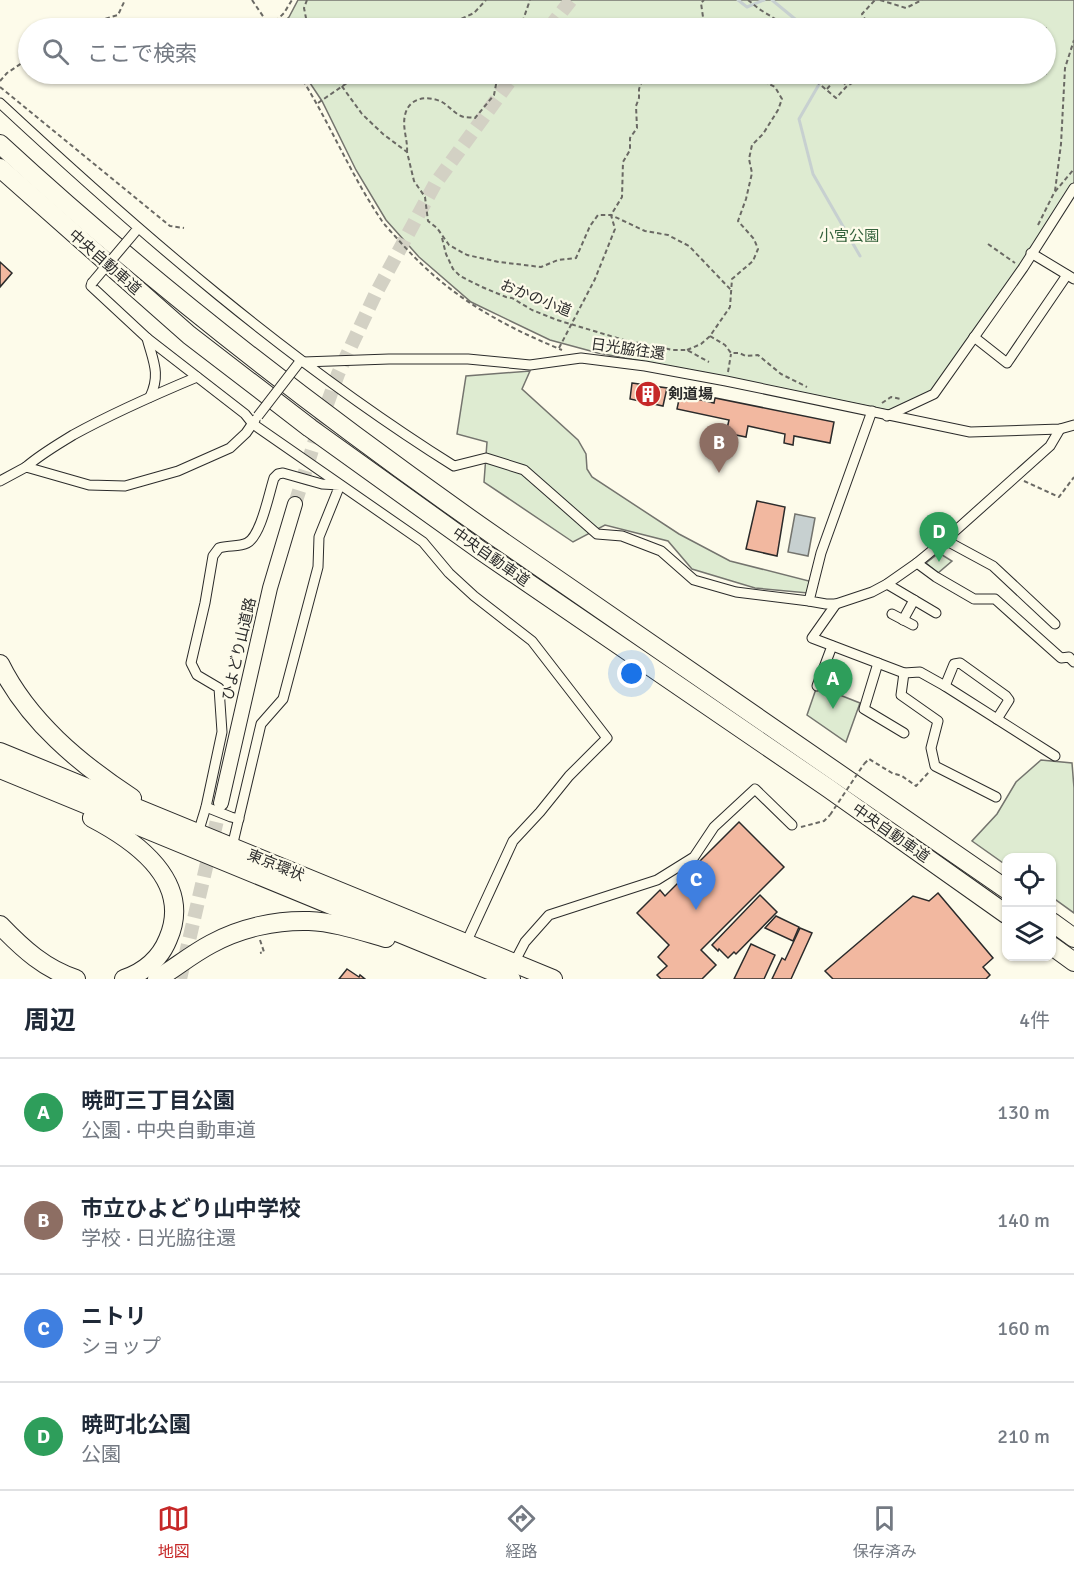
<!DOCTYPE html>
<html lang="ja">
<meta charset="utf-8">
<style>
body{margin:0;font-family:Signika,"Noto Sans JP",sans-serif;background:#f2f2f3;color:#1f2937}
.controls{position:absolute;right:18px;bottom:18px;display:grid;overflow:hidden;border-radius:12px;box-shadow:0 2px 4px #0004}
.controls button{width:54px;height:54px;display:grid;place-items:center;padding:0;border:0;border-bottom:2px solid #e0e1e3;background:#fff;color:#1f2937;font:30px sans-serif}
.you{position:absolute;left:632px;top:674px;width:21px;height:21px;margin:-15px;border:4px solid #fff;border-radius:50%;background:#1a73e8;box-shadow:0 0 0 9px #1a73e833}
.badge{display:grid;place-items:center;width:39px;height:39px;border-radius:50%;background:#c62828;color:#fff;font-size:20px;font-weight:700}
.pin{position:absolute;translate:-50% -50px;filter:drop-shadow(0 2px 3px #0008)}
.pin::after{content:'';position:absolute;top:32px;width:21px;height:18px;background:inherit;clip-path:polygon(0 0,100% 0,50% 100%)}
.list{margin:0;padding:0;list-style:none}
h2{display:flex;justify-content:space-between;align-items:center;height:78px;margin:0;padding:0 24px;font-size:26px}
h2 small{font-size:20px;font-weight:400;color:#747a83}
.list li{display:grid;grid-template-columns:39px 1fr auto;gap:18px;align-items:center;box-sizing:border-box;height:108px;padding:0 24px;border-top:2px solid #e0e1e3}
.list b{display:block;font-size:22px;white-space:nowrap}
.list p{margin:0;font-size:20px;white-space:nowrap;color:#747a83}
.list em{font-size:20px;font-style:normal;color:#747a83}
.icon{flex:none;width:33px;height:33px;fill:none;stroke:currentColor;stroke-width:2;stroke-linecap:round;stroke-linejoin:round}
.map{position:relative;flex:none;width:1074px;height:979px;overflow:hidden}
.search{position:absolute;background:#fff;box-shadow:0 2px 4px #0004;left:18px;right:18px;top:18px;height:66px;display:flex;align-items:center;gap:15px;box-sizing:border-box;padding:0 21px;border-radius:33px;color:#747a83;font-size:22px}
.sheet{height:510px;background:#fff}
nav{display:flex;justify-content:space-around;align-items:center;box-sizing:border-box;height:84px;border-top:2px solid #e0e1e3;background:#fff;font-size:16px;color:#747a83}
nav a{display:grid;justify-items:center;gap:3px}
nav .on{color:#c62828}
.map>svg:first-child{display:block}
</style>
<div class="map">
<svg width="1074" height="979" viewBox="0 0 1074 979">
<rect width="100%" height="100%" fill="#fdfbea"/>
<g fill="#deebd1" stroke="#74746e" stroke-width="1.5">
<path d="M298,0H1074V188L934,394L891,411L711,374L598,353L550,340L471,302L419,257L386,220L356,170L322,101L304,74H1046V28H277L289,17Z"/>
<path d="M530,371L522,389L578,440L586,454L587,469L592,477L679,534L730,561L809,581L808,593L755,588L692,569L668,541L605,525L573,542L484,482L487,442L457,434L466,376Z"/>
<path d="M939,553L952,561L938,573L926,563Z"/>
<path d="M817,686L860,703L846,742L807,715Z"/>
<path d="M1041,760L1072,763L1074,788V913L1052,897V858H1006V865L972,841L997,814L1016,782Z"/>
</g>
<path fill="#c7d0d0" stroke="#74746e" stroke-width="1.5" d="M795,514L815,518L808,556L788,552Z"/>
<g fill="none" stroke-linecap="round" stroke-linejoin="round">
<g stroke="#c7d0d0" stroke-width="3">
<path d="M738,0L747,7L764,0"/>
<path d="M772,0L806,28"/>
<path d="M825,74L799,119L813,174L860,256"/>
</g>
</g>
<g fill="#f2b8a0" stroke="#2b2b2b" stroke-width="1.5">
<path d="M0,262L12,273L0,287Z"/>
<path d="M632,383L667,388L663,406L630,399Z"/>
<path d="M680,395L714,403L715,398L834,422L830,443L794,436L793,445L784,443L785,434L748,426L746,437L726,433L729,420L677,409Z"/>
<path d="M757,501L785,507L777,556L746,549Z"/>
<path d="M739,822L784,867L701,950L716,965L702,979H661L657,975L667,966L658,957L669,945L637,913L660,890L665,896Z"/>
<path d="M938,893L993,958L983,967L990,975L986,979H833L825,971L913,896L929,901Z"/>
<path d="M760,895L777,912L736,954L734,952L728,958L719,949L718,951L712,945Z"/>
<path d="M776,916L799,927L793,941L765,928Z"/>
<path d="M800,928L812,933L791,979H772L782,958L785,960Z"/>
<path d="M751,944L775,955L764,979H734Z"/>
<path d="M347,969L359,977L360,975L365,979H339Z"/>
</g>
<g fill="none" stroke-linecap="round" stroke-linejoin="round">
<g stroke="#d3d1c4" stroke-width="14" stroke-dasharray="14 7" stroke-linecap="butt">
<path d="M549,28L571,0"/>
<path d="M295,504L322,418L338,374L375,295L435,184L515,74"/>
<path d="M180,979L221,803"/>
</g>
<g stroke="#2b2b2b" stroke-width="11">
<g id="street">
<path d="M0,103C142,235 290,363 454,466L486,458L524,470L597,534L622,536L661,551L694,580L736,592L809,601"/>
<path d="M1031,253L1074,279"/>
<path d="M92,283L91,286L147,338L245,414L253,424L423,542L449,573L474,596L532,641L607,738L569,776L540,812L513,841L466,943"/>
<path d="M974,337L1007,363L1067,275"/>
<path d="M147,338C153,361 161,374 150,397"/>
<path d="M303,362L389,359H468L530,365L581,358L645,366L726,381L970,432L1060,429L1074,425"/>
<path d="M872,411L821,553L809,601L826,604H836L872,592L887,584L917,563L945,540L1050,446L1060,429"/>
<path d="M887,416L934,394L1023,268L1074,188"/>
<path d="M26,467C41,454 57,445 73,435C113,413 154,395 197,377"/>
<path d="M0,481L26,467L89,485L125,486L178,471L230,448L246,433L255,420"/>
<path d="M945,540L993,566L1055,624"/>
<path d="M917,563L936,577L974,599H995L1061,658L1069,657L1074,662"/>
<path d="M887,584L936,613"/>
<path d="M836,604L812,638L904,673L901,695L938,721L931,748L935,766L996,797"/>
<path d="M892,614L913,625"/>
<path d="M903,620L914,600"/>
<path d="M878,663L864,709L904,733"/>
<path d="M904,673L920,672L945,686L1055,756"/>
<path d="M817,686L832,646"/>
<path d="M945,686L954,664L960,663L1006,696L1009,700L997,719"/>
<path d="M206,807L231,817L239,819"/>
<path d="M198,833L206,807L222,732L219,688L197,675L191,663L205,603L213,556L219,548C228,545 239,547 247,543C261,536 269,493 274,478L278,474L283,473L322,484L340,485L319,537L318,567L283,699L261,724L232,847"/>
<path d="M514,963L525,942L549,915L657,880L694,857L714,827L755,789L792,825"/>
</g>
</g>
<g stroke="#2b2b2b" stroke-width="16">
<path id="secondary" d="M221,803L270,588L295,504"/>
</g>
<g stroke="#2b2b2b" stroke-width="20">
<g id="highway">
<path d="M0,144C155,287 323,416 496,537L1006,889"/>
<path d="M0,168L189,335L310,428L480,550L828,788L1006,914"/>
<path d="M0,664C28,721 80,764 132,798"/>
<path d="M0,752L553,979"/>
<path d="M0,769L511,979"/>
<path d="M92,818C136,841 193,882 168,939C160,959 144,972 124,979"/>
<path d="M1052,922L1074,938"/>
<path d="M0,925C23,949 45,969 76,979"/>
<path d="M1052,946L1074,962"/>
<path d="M157,979C175,968 192,954 211,944C240,928 276,920 309,921C335,922 361,931 386,938"/>
</g>
</g>
<g stroke="#6a6964" stroke-width="2" stroke-dasharray="4.5 3" stroke-linecap="butt">
<path d="M252,0L271,28"/>
<path d="M307,0L304,8L308,28"/>
<path d="M748,0L759,9L790,28"/>
<path d="M880,0L906,8L922,0"/>
<path d="M270,27L284,13L292,0"/>
<path d="M77,28L87,24L118,15L125,0"/>
<path d="M441,28L474,13L486,0"/>
<path d="M518,28L522,23L530,0"/>
<path d="M694,28L696,23L703,17L701,3L704,0"/>
<path d="M816,28H818"/>
<path d="M870,28L862,14L875,0"/>
<path d="M299,74C329,121 350,174 382,221C388,229 396,237 403,245C449,296 499,324 562,350"/>
<path d="M333,74L362,114L383,134L407,152L414,181L425,197L428,221L437,228L449,245L467,255L499,262L541,267L558,260L576,258L590,226L598,215H611L645,231L668,235L689,246L732,291"/>
<path d="M814,74L816,81L836,98L847,86L867,74"/>
<path d="M0,81L7,73L28,59"/>
<path d="M0,87L170,226L184,228"/>
<path d="M827,89L837,77L847,86"/>
<path d="M318,103L360,74"/>
<path d="M407,152C408,140 402,128 405,115C409,97 428,95 442,102C449,106 454,113 461,116C465,118 471,117 475,118L494,95L498,74"/>
<path d="M1055,191L1061,144L1065,68L1074,40"/>
<path d="M1038,225L1054,193L1074,169"/>
<path d="M442,238L446,254L453,269L460,276L482,287L506,297L512,298L532,310L557,320L624,340L673,350H687L709,362"/>
<path d="M988,244L1015,263"/>
<path d="M710,336L725,345L731,353H739L746,356L758,355L781,374L807,387"/>
<path d="M559,348L595,279L615,229L611,215L622,197L623,162L630,150V138L637,128L636,106L639,98V89L645,74"/>
<path d="M687,350L701,344L710,336L730,307L732,279L753,261L758,249L754,239L738,221L746,199L752,173L749,159L752,145L763,134L778,110L782,99L775,87L765,82L762,74"/>
<path d="M728,372L731,354"/>
<path d="M882,403L891,397L901,399"/>
<path d="M1024,481L1059,497L1074,477"/>
<path d="M864,764L869,759L892,773L902,776L916,786L929,772"/>
<path d="M801,827L824,821L830,815"/>
<path d="M260,940L264,952L260,953"/>
</g>
<use href="#street" stroke="#fdfbea" stroke-width="9"/>
<use href="#secondary" stroke="#fdfbea" stroke-width="14"/>
<use href="#highway" stroke="#fdfbea" stroke-width="18"/>
<g stroke="#2b2b2b" stroke-width="11" stroke-linecap="butt">
<g id="street-bridge">
<path d="M92,283L135,232"/>
<path d="M258,416L298,364"/>
</g>
</g>
<path stroke="#6a6964" stroke-width="2" stroke-dasharray="4.5 3" stroke-linecap="butt" d="M830,815L864,764"/>
<use href="#street-bridge" stroke="#fdfbea" stroke-width="9"/>
</g>
<defs>
<g id="building-disc" transform="scale(1.35)"><circle r="9.5" fill="#c62828" stroke="#fdfbea"/><path d="M-4-6H4V6H1V3H-1V6H-4ZM-2.5-4.3h1.7v1.8h-1.7ZM.8-4.3h1.7v1.8H.8ZM-2.5-1h1.7V.8h-1.7ZM.8-1h1.7V.8H.8Z" fill="#fff"/></g>
</defs>
<g fill-rule="evenodd">
<use href="#building-disc" x="648" y="394"/>
</g>
<g text-anchor="middle" dominant-baseline="central" stroke-width="4.5" stroke-linejoin="round" paint-order="stroke">
<g font-size="15" fill="#34623c" stroke="#fdfbea">
<text x="849" y="236">小宮公園</text>
</g>
<g font-size="15" fill="#2b2b2b" stroke="#fdfbea">
<text transform="translate(105 262) rotate(41)">中央自動車道</text>
<text transform="translate(536 298) rotate(22)">おかの小道</text>
<text transform="translate(628 349) rotate(8)">日光脇往還</text>
<text transform="translate(491 557) rotate(35)">中央自動車道</text>
<text transform="translate(239 649) rotate(-77)">ひよどり山道路</text>
<text transform="translate(891 833) rotate(35)">中央自動車道</text>
<text transform="translate(276 865) rotate(22)">東京環状</text>
</g>
<g font-size="15" font-weight="bold" fill="#2b2b2b" stroke="#fdfbea" text-anchor="start">
<text x="668" y="394">剣道場</text>
</g>
</g>
</svg>
<div class="controls">
<button><svg class="icon" aria-label="locate" viewBox="0 0 24 24"><circle cx="12" cy="12" r="6"/><path d="M12 2v4M12 18v4M2 12h4M18 12h4"/></svg></button>
<button><svg class="icon" aria-label="layers" viewBox="0 0 24 24"><path d="M12 4l9 5-9 5-9-5zM3 14l9 5 9-5"/></svg></button>
</div>
<div class="you"></div>
<div class="pin badge" style="left:833px;top:709px;background:#2e9e5b">A</div>
<div class="pin badge" style="left:719px;top:473px;background:#8d6e63">B</div>
<div class="pin badge" style="left:696px;top:910px;background:#3f7fe0">C</div>
<div class="pin badge" style="left:939px;top:562px;background:#2e9e5b">D</div>
<div class="search"><svg class="icon" aria-label="search" viewBox="0 0 24 24"><circle cx="10" cy="10" r="6"/><path d="M15 15l6 6"/></svg>ここで検索</div>
</div>
<section class="sheet">
<h2>周辺<small>4件</small></h2>
<ul class="list">
<li><span class="badge" style="background:#2e9e5b">A</span><div><b>暁町三丁目公園</b><p>公園 · 中央自動車道</p></div><em>130 m</em></li>
<li><span class="badge" style="background:#8d6e63">B</span><div><b>市立ひよどり山中学校</b><p>学校 · 日光脇往還</p></div><em>140 m</em></li>
<li><span class="badge" style="background:#3f7fe0">C</span><div><b>ニトリ</b><p>ショップ</p></div><em>160 m</em></li>
<li><span class="badge" style="background:#2e9e5b">D</span><div><b>暁町北公園</b><p>公園</p></div><em>210 m</em></li>
</ul>
</section>
<nav>
<a class="on"><svg class="icon" aria-label="map" viewBox="0 0 24 24"><path d="M3 6l6-2 6 2 6-2v14l-6 2-6-2-6 2zM9 4v14M15 6v14"/></svg>地図</a>
<a><svg class="icon" aria-label="directions" viewBox="0 0 24 24"><path d="M12 3l9 9-9 9-9-9zM9 14v-3h6M13 9l2 2-2 2"/></svg>経路</a>
<a><svg class="icon" aria-label="saved" viewBox="0 0 24 24"><path d="M7 4h10v16l-5-4-5 4z"/></svg>保存済み</a>
</nav>
